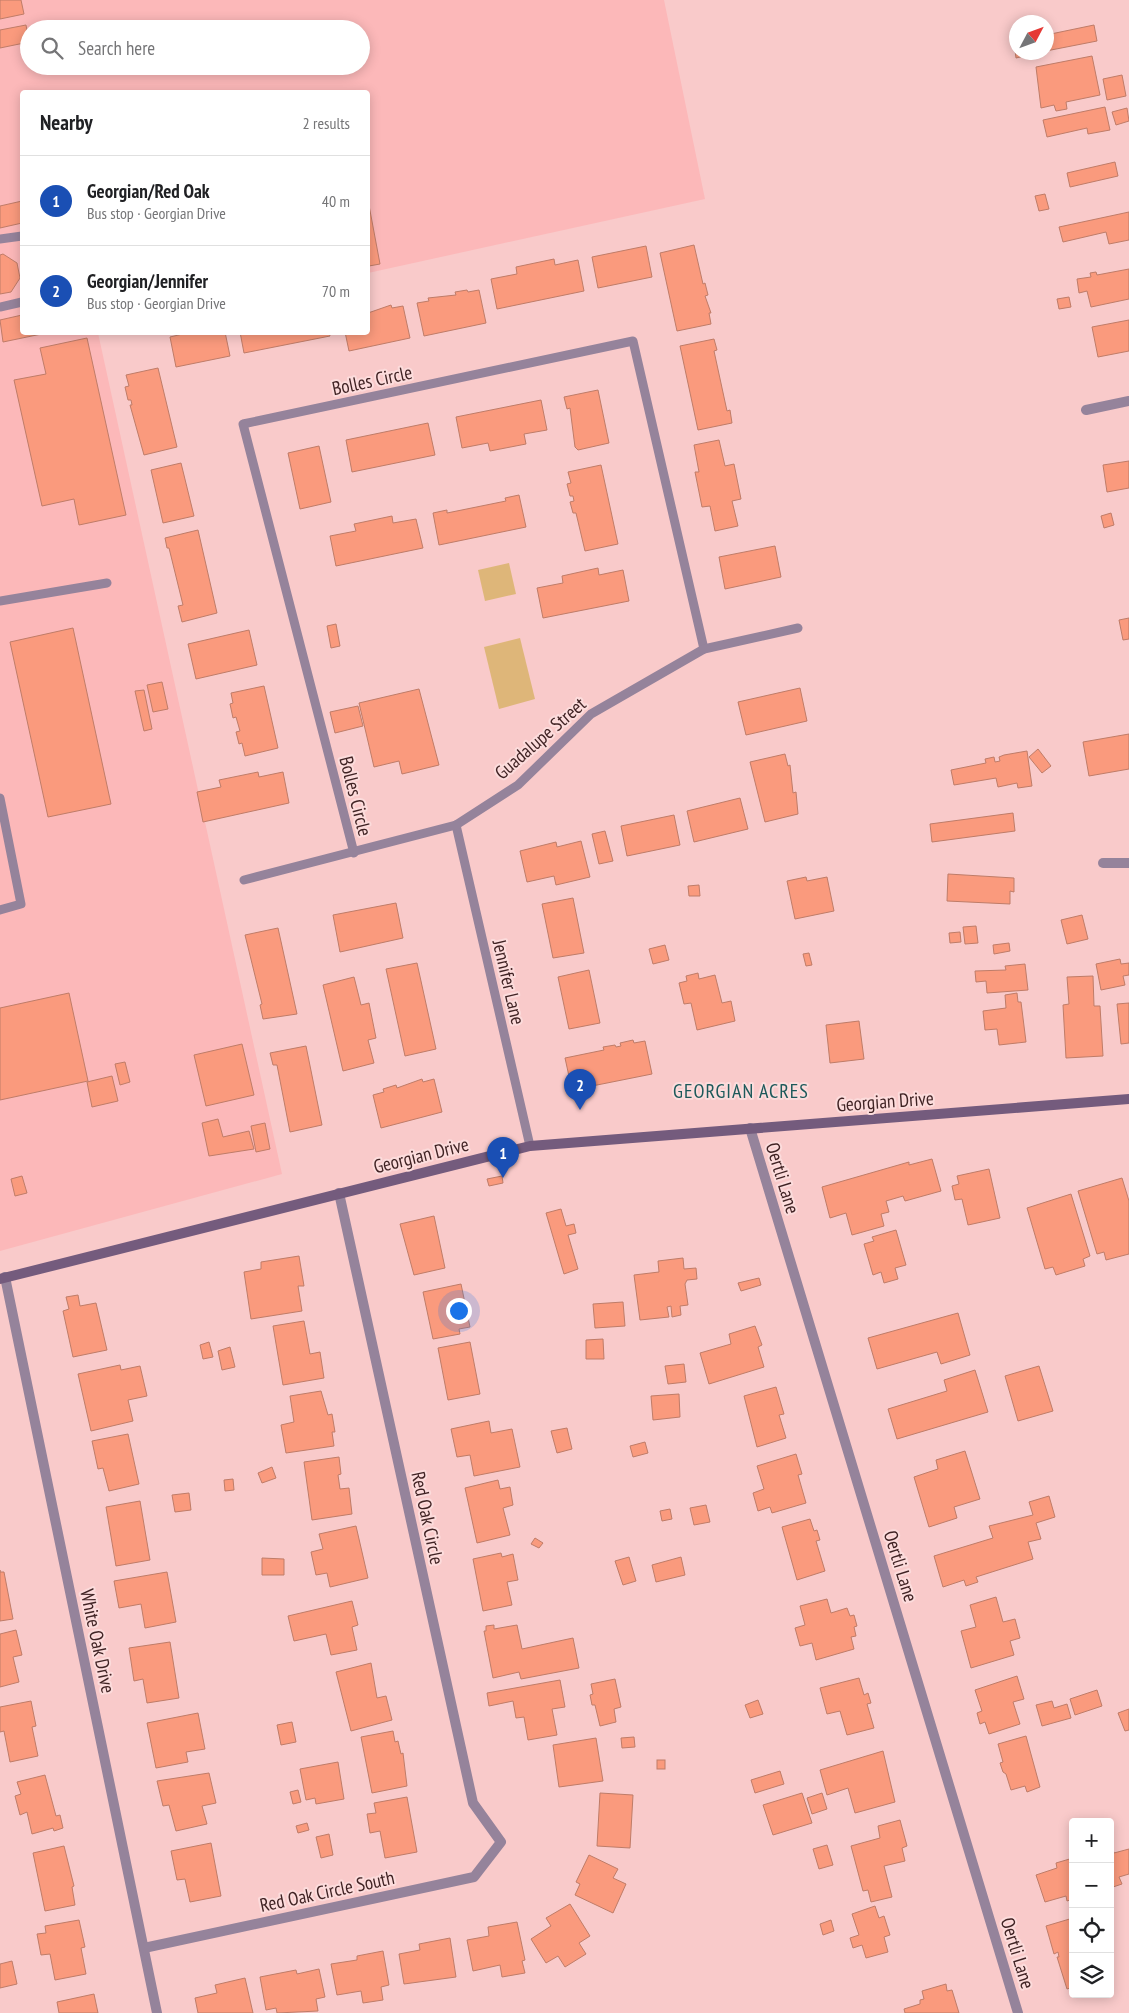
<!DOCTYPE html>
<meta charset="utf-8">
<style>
body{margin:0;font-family:"PT Sans Narrow",sans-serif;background:#f6f6f6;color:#202124}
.controls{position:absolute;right:15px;bottom:15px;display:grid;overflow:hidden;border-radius:5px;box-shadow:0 2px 12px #0003}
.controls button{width:45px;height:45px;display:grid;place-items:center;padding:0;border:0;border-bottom:1px solid #e0e0e0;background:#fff;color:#202124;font:25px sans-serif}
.compass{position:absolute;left:1009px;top:15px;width:45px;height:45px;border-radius:50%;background:#fff;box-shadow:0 2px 12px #0003;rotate:49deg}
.you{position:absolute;left:458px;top:1310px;width:18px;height:18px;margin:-12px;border:4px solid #fff;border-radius:50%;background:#1a73e8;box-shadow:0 0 0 8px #1a73e833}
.badge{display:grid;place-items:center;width:32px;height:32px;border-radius:50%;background:#1a73e8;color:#fff;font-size:16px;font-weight:700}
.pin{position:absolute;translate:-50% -41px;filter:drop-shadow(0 1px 2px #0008)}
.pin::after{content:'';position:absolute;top:26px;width:18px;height:15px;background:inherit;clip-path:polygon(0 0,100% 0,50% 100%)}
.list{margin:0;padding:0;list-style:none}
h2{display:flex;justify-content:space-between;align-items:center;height:65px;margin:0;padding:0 20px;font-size:21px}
h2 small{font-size:16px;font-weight:400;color:#757577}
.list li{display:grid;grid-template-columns:32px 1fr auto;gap:15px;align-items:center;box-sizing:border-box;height:90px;padding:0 20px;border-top:1px solid #e0e0e0}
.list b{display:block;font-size:19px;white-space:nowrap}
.list p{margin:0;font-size:16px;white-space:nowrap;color:#757577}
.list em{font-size:16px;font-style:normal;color:#757577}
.icon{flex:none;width:28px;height:28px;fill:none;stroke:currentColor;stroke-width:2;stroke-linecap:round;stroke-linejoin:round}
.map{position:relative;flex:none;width:1129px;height:2013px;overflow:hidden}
.search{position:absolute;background:#fff;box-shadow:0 2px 12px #0003;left:20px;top:20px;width:350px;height:55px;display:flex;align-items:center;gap:12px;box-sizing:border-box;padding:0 18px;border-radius:28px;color:#757577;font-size:19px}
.panel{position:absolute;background:#fff;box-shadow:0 2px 12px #0003;left:20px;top:90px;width:350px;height:245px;border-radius:5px}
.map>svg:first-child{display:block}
</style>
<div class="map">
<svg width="1129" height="2013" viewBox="0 0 1129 2013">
<rect width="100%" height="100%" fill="#f9caca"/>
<path fill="#fcb8b9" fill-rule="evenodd" d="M0,0H664L705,199L368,273V92H22V332L98,333L282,1174L0,1251ZM29,29H361V66H29Z"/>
<g fill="#deb679">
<path d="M509,563L516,594L485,601L478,570Z"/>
<path d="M520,638L535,699L499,709L484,647Z"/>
</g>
<g fill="#fa9a7d" stroke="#bf7c68">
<path d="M0,0H21L24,14L0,19Z"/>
<path d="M26,25L29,42L0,48V30Z"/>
<path d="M1094,25L1097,41L1046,51V35Z"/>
<path d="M1016,26V52H1041L1016,58L1012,27Z"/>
<path d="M1092,56L1100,95L1066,102L1067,109L1056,111L1054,105L1041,108L1036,67Z"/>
<path d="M1122,75L1126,96L1107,100L1103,79Z"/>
<path d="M1105,107L1110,130L1088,134L1087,128L1047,137L1043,120Z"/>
<path d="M1127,108L1129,121L1116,125L1112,112Z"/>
<path d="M1115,162L1118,176L1070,187L1067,173Z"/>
<path d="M1045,194L1049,209L1039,211L1035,196Z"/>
<path d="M368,200L380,264L369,266L368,269Z"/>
<path d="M22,201V223L0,228V206Z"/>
<path d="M1129,212V240L1109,244L1106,232L1063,242L1059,227Z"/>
<path d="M694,245L703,284L705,283L708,295L705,296L711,313H709L711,324L677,331L660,253Z"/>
<path d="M646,246L652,277L598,288L592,257Z"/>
<path d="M3,254L17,263L20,278L11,292L0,294V255Z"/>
<path d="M554,259L555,265L578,260L584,291L497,309L491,279L517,274L516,267Z"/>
<path d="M1129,269V299L1091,307L1087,291L1079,293L1077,279L1091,277L1090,273L1096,272L1097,275Z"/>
<path d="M467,290L468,292L479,290L486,323L424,336L417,303L429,301L428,298L456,295L455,292Z"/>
<path d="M1069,297L1071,307L1059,309L1057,299Z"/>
<path d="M391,305L392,308L403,306L410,338L349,351L345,332H368V313Z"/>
<path d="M22,315V332H51L3,342L0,320Z"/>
<path d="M1129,320V351L1098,357L1092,327Z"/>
<path d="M191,332H225L230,356L176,367L170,337Z"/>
<path d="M240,332H329L330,336L244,353Z"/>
<path d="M87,338L126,515L79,525L74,499L42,506L14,380L46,374L40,348Z"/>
<path d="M714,339L717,350L714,351L727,411L730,410L732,423L698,430L680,346Z"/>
<path d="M158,368L177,447L144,455L130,405H132L131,400H128L125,387L129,386L126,375Z"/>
<path d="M598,390L609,443L578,450L575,447L570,408L567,409L564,397Z"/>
<path d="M541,400L547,430L524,434L526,444L490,451L488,443L462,448L456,417Z"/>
<path d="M428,423L435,455L352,472L346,440Z"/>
<path d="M719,440L725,466L734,464L741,499L732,501L738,526L715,531L710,506L702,507L695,472H699L694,445Z"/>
<path d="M319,446L331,502L300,509L288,453Z"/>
<path d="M1129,461V488L1107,492L1103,465Z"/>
<path d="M181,463L194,516L163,523L151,470Z"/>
<path d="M601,465L618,544L585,551L576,513H573L570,502L574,501L573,496H570L567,484L571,483L568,472Z"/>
<path d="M519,495L526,527L439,545L433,513L447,510V513L506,501L505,498Z"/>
<path d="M1111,513L1114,525L1104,528L1101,516Z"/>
<path d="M392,516L393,523L416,519L423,548L336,566L330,536L356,531L354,524Z"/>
<path d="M198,530L217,613L182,622L178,606L183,605L169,548H167L165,538Z"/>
<path d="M775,546L781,577L725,589L719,557Z"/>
<path d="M598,568L599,575L623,570L629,601L543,618L537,588L563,583L562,576Z"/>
<path d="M1129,618V639L1123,640L1119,620Z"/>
<path d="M336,624L340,646L331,648L327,626Z"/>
<path d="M73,628L111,804L48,817L10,642Z"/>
<path d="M249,630L257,665L196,679L188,644Z"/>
<path d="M162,682L168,709L153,712L147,685Z"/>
<path d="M264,686L278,748L245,756L242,743L239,744L236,732L240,731L236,717L233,718L230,704L233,703L231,693Z"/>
<path d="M800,688L807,721L746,735L738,702Z"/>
<path d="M419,689L439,765L402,774L399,761L374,767L359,703Z"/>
<path d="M144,690L152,729L144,731L135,691Z"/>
<path d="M358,706L363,726L335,733L330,712Z"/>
<path d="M1129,734V769L1089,776L1083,742Z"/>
<path d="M1038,749L1051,766L1042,773L1029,757Z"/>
<path d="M1027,751L1032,786L1018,788L1017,783L998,787L996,778L954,785L951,770L986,763L985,759L994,757L995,762L1000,761L999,757L1004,755Z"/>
<path d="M785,754L788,766L790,765L793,793L796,792L798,814L765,822L750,762Z"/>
<path d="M258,772L259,777L283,772L289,803L203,822L197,792L221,787L219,780Z"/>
<path d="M740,798L748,829L694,842L687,811Z"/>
<path d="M1013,813L1015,831L932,842L930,824Z"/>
<path d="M674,815L680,845L627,856L621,826Z"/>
<path d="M605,831L613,861L599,864L592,834Z"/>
<path d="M581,841L590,877L556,885L554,876L527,882L520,851L556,842L557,847Z"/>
<path d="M948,874L1014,878V892L1010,891V904L947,901Z"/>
<path d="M806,877L807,881L827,877L834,911L795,919L787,881Z"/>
<path d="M699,885L700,896H689L688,886Z"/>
<path d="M573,898L584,953L553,958L542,904Z"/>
<path d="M396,903L403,938L340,952L333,915Z"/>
<path d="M1082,915L1088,939L1067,944L1061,920Z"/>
<path d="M976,926L978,943L965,944L963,927Z"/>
<path d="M278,928L297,1014L263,1019L260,1005L262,1004L245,935Z"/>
<path d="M960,932L961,942L950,943L949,933Z"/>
<path d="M1009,943L1010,951L994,954L993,945Z"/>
<path d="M665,945L669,960L653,964L649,949Z"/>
<path d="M809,953L812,965L806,966L803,954Z"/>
<path d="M1120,959L1121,964L1129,963V975L1123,976L1125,985L1101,990L1096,964Z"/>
<path d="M417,963L436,1049L405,1056L386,969Z"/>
<path d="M1025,964L1028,990L987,993L986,981L976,982L975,971L1006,970L1005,966Z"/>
<path d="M589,970L600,1023L569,1029L558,977Z"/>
<path d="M698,973L699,979L715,975L722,1003L731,1001L735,1021L697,1030L691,1003L684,1004L679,983L687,981L686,976Z"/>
<path d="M1093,976L1094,1006H1100L1103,1056L1066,1058L1063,1005L1069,1004L1067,977Z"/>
<path d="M354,977L361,1005L369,1003L376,1038L368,1040L374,1063L343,1071L323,985Z"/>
<path d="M69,993L88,1081L0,1100V1008Z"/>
<path d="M1017,993L1018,1002H1021L1026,1042L999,1045L997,1029L985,1030L983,1011L1006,1008L1005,995Z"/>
<path d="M1129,1003V1043L1121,1044L1117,1004Z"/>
<path d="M859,1021L864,1059L830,1063L826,1025Z"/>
<path d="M633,1040L634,1043L645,1041L652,1074L572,1090L565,1058L604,1050L603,1047L615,1045L616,1047L621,1046L620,1043Z"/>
<path d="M242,1044L254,1095L206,1106L194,1055Z"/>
<path d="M306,1046L322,1125L290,1132L277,1065H273L270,1053Z"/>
<path d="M125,1062L130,1082L120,1085L115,1064Z"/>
<path d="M112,1076L118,1101L92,1107L87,1082Z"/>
<path d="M422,1079L423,1082L434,1079L442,1112L381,1128L373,1095L384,1092L383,1089L396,1085L397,1088Z"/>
<path d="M218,1119L223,1137L249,1131L254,1149L209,1156L202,1123Z"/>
<path d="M265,1123L270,1149L256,1152L251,1126Z"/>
<path d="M932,1159L941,1191L905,1201L903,1196L886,1201L889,1212L881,1214L884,1226L852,1235L846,1213L830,1218L822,1187L909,1162V1165Z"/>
<path d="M989,1169L1000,1218L968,1225L962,1199L955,1200L952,1186L959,1184L957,1176Z"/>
<path d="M22,1176L27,1193L15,1196L11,1179Z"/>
<path d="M502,1176L503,1183L489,1186L487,1179Z"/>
<path d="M1122,1178L1129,1201V1254L1106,1260L1104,1252L1097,1254L1078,1191Z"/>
<path d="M1071,1194L1090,1256L1083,1259L1085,1266L1056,1275L1053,1267L1045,1269L1027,1208Z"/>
<path d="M561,1209L566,1226L574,1224L576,1233L568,1235L578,1269L564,1274L546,1213Z"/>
<path d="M434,1216L445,1268L414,1275L400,1224Z"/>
<path d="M896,1230L906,1265L895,1268L898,1279L884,1283L881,1272L873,1275L864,1244L874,1241L872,1237Z"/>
<path d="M299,1256L304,1286H298L302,1311L251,1319L244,1272L261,1269V1262Z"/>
<path d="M683,1258L684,1269L696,1268L697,1279L687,1280L685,1284L688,1305L680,1306L681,1315L672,1317L671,1306L667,1307L669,1317L640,1320L634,1275L659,1272L658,1261Z"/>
<path d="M759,1278L761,1285L741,1291L738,1283Z"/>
<path d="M461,1284L470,1327L459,1329L460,1334L433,1339L423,1292Z"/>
<path d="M78,1295L80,1306L96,1303L107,1350L73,1357L63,1311L69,1309L66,1297Z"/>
<path d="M623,1302L625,1326L595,1328L593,1304Z"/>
<path d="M958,1313L970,1355L941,1364L937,1352L877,1369L868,1338Z"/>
<path d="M304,1321L310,1354L320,1352L324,1378L283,1385L273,1326Z"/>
<path d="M755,1326L762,1345L758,1347L764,1367L709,1384L700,1353L731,1344L729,1334Z"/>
<path d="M603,1339L604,1359H586V1340Z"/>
<path d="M209,1342L213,1357L203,1359L200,1345Z"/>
<path d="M470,1342L480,1394L448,1400L438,1348Z"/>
<path d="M230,1347L235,1367L222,1370L218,1351Z"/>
<path d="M684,1364L686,1382L668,1384L665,1366Z"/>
<path d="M120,1365L121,1370L140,1366L147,1396L128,1400L133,1421L91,1431L78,1374Z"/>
<path d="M1039,1366L1053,1411L1018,1421L1005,1376Z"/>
<path d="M975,1370L988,1412L897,1439L888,1409L947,1391L944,1380Z"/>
<path d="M776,1387L784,1414L779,1415L786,1438L757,1447L744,1396Z"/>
<path d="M321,1391L328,1415L332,1414L335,1432H332L334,1446L286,1453L281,1425L294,1422L290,1396Z"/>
<path d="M679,1394L680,1417L653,1420L651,1396Z"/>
<path d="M489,1421L491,1433L512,1429L520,1467L474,1476L470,1455L457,1457L451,1429Z"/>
<path d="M567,1428L572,1449L557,1453L551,1431Z"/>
<path d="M128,1434L139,1484L109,1491L103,1468L98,1469L92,1441Z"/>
<path d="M645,1442L648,1453L633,1457L630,1446Z"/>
<path d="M965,1451L980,1499L954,1507L957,1518L929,1527L914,1477L938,1469L936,1460Z"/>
<path d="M796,1454L802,1474L798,1475L806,1503L772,1513L770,1507L758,1511L753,1493L764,1489L757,1466Z"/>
<path d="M339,1457L341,1474L338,1475L340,1489L349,1488L352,1514L312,1520L304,1462Z"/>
<path d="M272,1467L276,1478L262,1483L258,1473Z"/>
<path d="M233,1479L234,1490L225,1491L224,1480Z"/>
<path d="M498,1480L500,1489L510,1487L513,1505L503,1508L510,1535L477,1543L465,1488Z"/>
<path d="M189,1493L191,1510L175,1512L172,1495Z"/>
<path d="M1049,1496L1055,1517L1036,1523L1041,1539L1028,1542L1033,1559L976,1577L978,1582L966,1586L964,1580L943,1587L934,1556L993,1538L989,1526L1033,1515L1029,1502Z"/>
<path d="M140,1501L150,1560L116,1566L106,1507Z"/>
<path d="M706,1505L710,1522L694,1525L690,1508Z"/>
<path d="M670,1509L672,1519L662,1521L660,1511Z"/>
<path d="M810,1519L814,1531L817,1530L820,1540L816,1541L825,1571L797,1580L782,1527Z"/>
<path d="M356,1526L368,1578L330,1587L327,1573L316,1575L311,1552L323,1549L319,1534Z"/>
<path d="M535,1538L543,1543L539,1548L531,1544Z"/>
<path d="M501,1553L502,1557L513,1554L518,1580L507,1582L512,1605L483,1611L473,1559Z"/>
<path d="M629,1557L636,1581L623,1585L615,1561Z"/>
<path d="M681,1557L685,1575L656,1582L652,1565Z"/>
<path d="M262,1558L284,1559V1575H262Z"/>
<path d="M0,1570V1572H4L13,1619L0,1621Z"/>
<path d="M167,1572L176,1622L145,1628L141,1604L119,1608L114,1581Z"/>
<path d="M996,1597L1003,1622L1015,1619L1020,1638L1010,1641L1014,1655L971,1668L961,1631L976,1627L970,1605Z"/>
<path d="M827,1599L831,1613L847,1608L850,1616L854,1615L857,1626L854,1627L856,1636L851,1637L854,1649L816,1660L812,1643L800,1646L795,1628L805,1625L800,1606Z"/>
<path d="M352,1601L358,1625L352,1627L357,1650L331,1655L326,1634L294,1641L288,1616Z"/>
<path d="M494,1625V1629L517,1625L522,1649L573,1638L579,1668L521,1679L519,1672L493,1678L484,1631H486V1626Z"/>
<path d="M16,1630L22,1655L13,1657L19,1682L0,1687V1634Z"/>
<path d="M170,1642L179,1698L147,1703L143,1679L134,1681L129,1648Z"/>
<path d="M371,1663L377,1698L386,1696L392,1720L351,1731L336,1672Z"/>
<path d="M1017,1676L1024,1699L1013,1702L1020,1724L989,1734L985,1722L980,1724L977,1713L982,1711L975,1690Z"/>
<path d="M859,1678L864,1695L868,1693L871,1703L867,1704L874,1728L847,1735L840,1711L827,1714L820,1688Z"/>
<path d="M615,1679L621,1707L614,1709L616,1722L600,1726L595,1705H592L590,1695L593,1694L591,1684Z"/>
<path d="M560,1680L565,1707L552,1709L557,1735L528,1740L524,1717L516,1718L513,1701L489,1706L487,1693Z"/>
<path d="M1097,1690L1102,1706L1075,1715L1070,1699Z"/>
<path d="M758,1700L763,1714L750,1718L745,1705Z"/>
<path d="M31,1701L36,1726L32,1727L38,1756L10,1762L4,1731L0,1732V1707Z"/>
<path d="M1052,1701L1054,1708L1067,1704L1071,1718L1042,1726L1036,1705Z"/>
<path d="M1129,1709V1730L1125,1731L1118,1713Z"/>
<path d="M198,1713L205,1749L186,1752L188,1762L156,1768L147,1723Z"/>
<path d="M292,1722L296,1742L281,1745L277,1725Z"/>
<path d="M393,1731L395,1742L398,1741L401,1754L403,1753L407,1786L372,1793L361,1737Z"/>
<path d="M1026,1736L1040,1787L1027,1792L1025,1786L1011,1790L1006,1774L1003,1772L1000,1763L1003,1762L998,1744Z"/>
<path d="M634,1737L635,1747L622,1748L621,1738Z"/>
<path d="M596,1738L603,1781L559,1787L553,1745Z"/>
<path d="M883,1751L895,1802L855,1813L848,1788L827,1795L820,1770Z"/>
<rect x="657" y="1760" width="8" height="9"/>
<path d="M338,1762L344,1799L316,1804L315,1798L306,1800L300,1769Z"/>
<path d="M780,1771L784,1784L755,1793L751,1780Z"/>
<path d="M209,1773L216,1803L202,1806L207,1824L176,1831L169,1805L163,1806L157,1781Z"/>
<path d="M45,1775L56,1816L60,1815L63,1828L54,1831L53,1828L32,1834L27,1812L20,1815L15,1796L21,1794L17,1782Z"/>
<path d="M298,1790L301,1802L293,1804L290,1792Z"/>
<path d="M600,1793L633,1795L630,1848L597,1846Z"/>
<path d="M802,1793L812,1823L773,1835L763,1805Z"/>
<path d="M822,1793L827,1809L812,1814L807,1798Z"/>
<path d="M407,1797L417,1852L385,1858L380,1831L370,1833L367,1814L376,1813L374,1803Z"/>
<path d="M900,1820L907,1846L902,1848L905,1861L884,1866L892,1897L871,1902L868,1890L863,1891L851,1846L880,1838L878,1826Z"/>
<path d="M307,1823L309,1830L298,1833L296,1826Z"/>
<path d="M329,1834L333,1855L321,1858L316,1837Z"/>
<path d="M211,1843L221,1896L190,1902L185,1879L177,1880L171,1851Z"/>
<path d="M827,1845L833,1865L819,1869L813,1849Z"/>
<path d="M64,1846L74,1886L72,1887L75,1905L45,1911L33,1853Z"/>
<path d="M1112,1846L1114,1853L1129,1849V1874L1119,1877L1122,1884L1110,1888Z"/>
<path d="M589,1855L618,1869L613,1878L626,1884L613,1913L575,1895L580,1884L576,1882Z"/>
<path d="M1073,1858V1899L1067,1901L1066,1896L1045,1902L1036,1875L1057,1868L1056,1863Z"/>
<path d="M570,1904L590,1936L579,1943L586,1954L565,1967L558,1956L546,1963L531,1939L551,1926L546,1918Z"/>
<path d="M875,1906L879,1918L884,1916L890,1935L884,1937L888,1952L866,1958L862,1945L853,1948L850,1938L859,1935L852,1914Z"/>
<path d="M1073,1918V1987L1067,1989L1057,1957H1059L1058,1952L1054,1954L1046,1926Z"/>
<path d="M79,1920L85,1947L81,1948L86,1974L55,1980L50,1954L41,1955L37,1934L46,1933L45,1926Z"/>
<path d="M831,1920L834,1931L823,1935L820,1924Z"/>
<path d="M517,1922L525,1960L522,1961L525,1973L502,1977L500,1965L473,1971L467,1940L489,1936L488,1927Z"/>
<path d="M450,1938L456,1977L404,1984L399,1954L420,1950L419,1944Z"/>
<path d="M383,1951L389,1985L381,1987L383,2000L363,2003L361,1991L337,1995L331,1964L357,1960V1956Z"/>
<path d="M12,1961L17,1984L0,1988V1964Z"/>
<path d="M319,1969L325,1997L316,1999L318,2011L277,2013L276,2008L266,2010L260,1977L296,1970L297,1974Z"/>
<path d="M245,1978L253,2013H198L195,1998L217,1993L215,1985Z"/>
<path d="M946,1984L947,1991L952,1990L959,2013H905L904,2009L920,2004V2000L924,1999L922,1991Z"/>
<path d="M94,1994L98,2013H59L57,2002Z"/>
</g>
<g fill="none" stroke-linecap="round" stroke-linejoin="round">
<g stroke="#95839b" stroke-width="9">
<path d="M0,239L22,236"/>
<path d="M0,307L22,302"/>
<path d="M0,601L107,583"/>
<path d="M0,798L21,904L0,910"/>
<path d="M456,825L530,1146"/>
<path d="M354,853L243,424L633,341L704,649"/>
<path d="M244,880L456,825L518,785L591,714L704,649L798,628"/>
</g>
<g stroke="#95839b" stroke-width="10">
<path d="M1086,410L1129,401"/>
<path d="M1103,863H1129"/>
<path d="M750,1128L1018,2013"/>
<path d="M5,1277L157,2013"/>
<path d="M144,1948L474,1877L501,1842L473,1803L339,1193"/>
</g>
<path stroke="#745b7d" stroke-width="10" d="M0,1279L530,1146L1129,1099"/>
</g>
<g text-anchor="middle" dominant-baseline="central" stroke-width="4" stroke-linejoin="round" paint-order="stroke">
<g font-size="19" fill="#402324" stroke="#fcdcdc">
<text transform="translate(372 380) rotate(-12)">Bolles Circle</text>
<text transform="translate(540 738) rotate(-41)">Guadalupe Street</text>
<text transform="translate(356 796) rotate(76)">Bolles Circle</text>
<text transform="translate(509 982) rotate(77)">Jennifer Lane</text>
<text transform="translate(885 1101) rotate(-4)">Georgian Drive</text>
<text transform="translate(421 1155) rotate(-14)">Georgian Drive</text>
<text transform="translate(783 1178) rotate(73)">Oertli Lane</text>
<text transform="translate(428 1518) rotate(78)">Red Oak Circle</text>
<text transform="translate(901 1566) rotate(73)">Oertli Lane</text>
<text transform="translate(98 1641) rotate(78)">White Oak Drive</text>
<text transform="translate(327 1891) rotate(-12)">Red Oak Circle South</text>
<text transform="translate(1018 1953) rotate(73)">Oertli Lane</text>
</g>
<g font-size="20" letter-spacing="1" fill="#1d595a" stroke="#fcdcdc">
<text x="741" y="1091">GEORGIAN ACRES</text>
</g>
</g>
</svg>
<div class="controls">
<button>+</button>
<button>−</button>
<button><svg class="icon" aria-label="locate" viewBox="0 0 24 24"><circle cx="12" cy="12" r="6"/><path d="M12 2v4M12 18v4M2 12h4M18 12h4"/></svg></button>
<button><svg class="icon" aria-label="layers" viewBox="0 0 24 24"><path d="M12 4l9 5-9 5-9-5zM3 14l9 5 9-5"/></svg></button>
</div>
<svg class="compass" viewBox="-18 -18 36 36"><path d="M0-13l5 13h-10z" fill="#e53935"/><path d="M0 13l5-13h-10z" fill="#757577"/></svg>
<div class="you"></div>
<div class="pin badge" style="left:503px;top:1178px;background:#1a4fb4">1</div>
<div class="pin badge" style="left:580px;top:1110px;background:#1a4fb4">2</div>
<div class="search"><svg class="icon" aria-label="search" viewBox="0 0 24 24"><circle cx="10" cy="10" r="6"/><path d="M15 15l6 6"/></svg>Search here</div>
<section class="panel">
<h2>Nearby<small>2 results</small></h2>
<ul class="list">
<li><span class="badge" style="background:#1a4fb4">1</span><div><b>Georgian/Red Oak</b><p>Bus stop · Georgian Drive</p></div><em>40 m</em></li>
<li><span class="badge" style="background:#1a4fb4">2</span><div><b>Georgian/Jennifer</b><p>Bus stop · Georgian Drive</p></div><em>70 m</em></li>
</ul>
</section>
</div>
